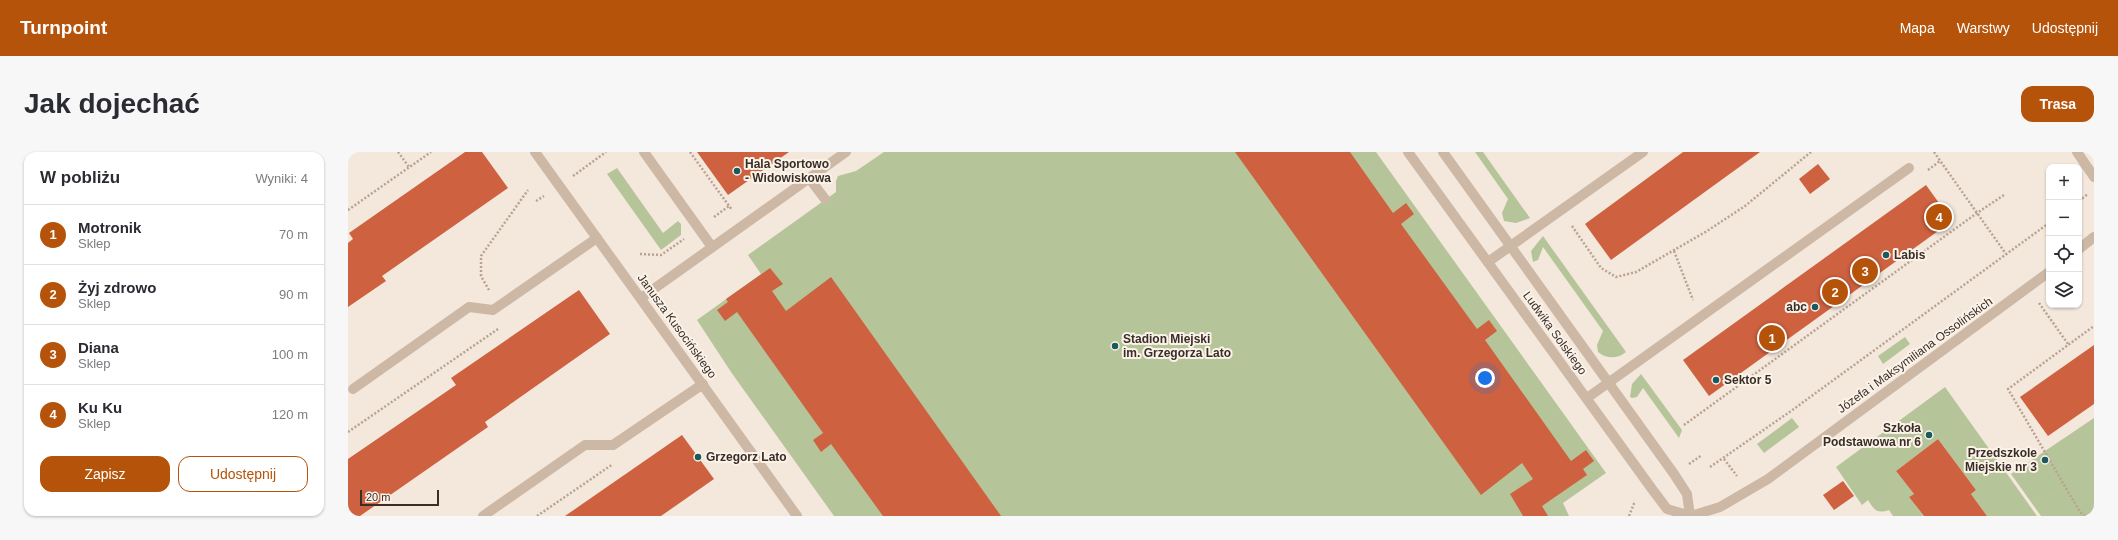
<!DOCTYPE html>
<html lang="pl">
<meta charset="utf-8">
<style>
body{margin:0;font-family:Arial,sans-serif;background:#f7f7f7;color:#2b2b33}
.controls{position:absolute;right:12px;top:12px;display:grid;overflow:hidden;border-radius:8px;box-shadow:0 1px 3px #0004}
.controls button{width:36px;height:36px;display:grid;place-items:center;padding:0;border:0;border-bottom:1px solid #e1e1e2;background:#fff;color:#2b2b33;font:20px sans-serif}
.scale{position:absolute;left:12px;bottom:10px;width:79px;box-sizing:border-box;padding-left:4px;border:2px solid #392d28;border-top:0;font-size:11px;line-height:14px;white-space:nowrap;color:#392d28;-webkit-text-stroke:3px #fbf2e8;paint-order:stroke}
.you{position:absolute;left:1137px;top:226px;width:14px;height:14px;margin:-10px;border:3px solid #fff;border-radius:50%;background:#1a73e8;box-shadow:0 0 0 6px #1a73e833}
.badge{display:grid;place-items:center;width:26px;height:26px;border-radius:50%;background:#b45309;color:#fff;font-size:13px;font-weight:700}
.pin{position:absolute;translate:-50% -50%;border:2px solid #fff;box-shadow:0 1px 4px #0006}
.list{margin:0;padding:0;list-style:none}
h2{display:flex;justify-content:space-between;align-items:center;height:52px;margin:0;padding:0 16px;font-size:17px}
h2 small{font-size:13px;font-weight:400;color:#7c7c81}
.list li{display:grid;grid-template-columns:26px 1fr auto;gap:12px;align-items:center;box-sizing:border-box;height:60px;padding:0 16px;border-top:1px solid #e1e1e2}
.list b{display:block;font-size:15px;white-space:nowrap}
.list p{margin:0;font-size:13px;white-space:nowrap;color:#7c7c81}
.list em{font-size:13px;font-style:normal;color:#7c7c81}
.actions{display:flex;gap:8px;padding:12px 16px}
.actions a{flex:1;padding:9px 0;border:1px solid #b45309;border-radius:12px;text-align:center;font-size:14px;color:#b45309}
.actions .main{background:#b45309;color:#fff}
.icon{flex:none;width:22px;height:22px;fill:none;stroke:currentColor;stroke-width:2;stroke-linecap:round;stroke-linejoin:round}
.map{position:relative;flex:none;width:1746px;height:364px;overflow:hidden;border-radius:12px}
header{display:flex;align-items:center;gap:24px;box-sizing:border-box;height:56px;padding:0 20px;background:#b45309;color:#fff}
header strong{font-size:19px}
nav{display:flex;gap:22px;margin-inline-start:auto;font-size:14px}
.intro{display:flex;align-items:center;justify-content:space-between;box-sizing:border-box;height:96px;padding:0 24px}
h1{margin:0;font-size:28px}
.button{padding:10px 18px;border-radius:12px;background:#b45309;color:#fff;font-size:14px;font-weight:700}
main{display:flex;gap:24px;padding:0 24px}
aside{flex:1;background:#fff;border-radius:12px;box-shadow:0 1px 3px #0004}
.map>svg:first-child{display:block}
</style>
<header>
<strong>Turnpoint</strong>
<nav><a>Mapa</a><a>Warstwy</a><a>Udostępnij</a></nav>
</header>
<div class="intro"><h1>Jak dojechać</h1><a class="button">Trasa</a></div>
<main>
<aside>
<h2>W pobliżu<small>Wyniki: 4</small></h2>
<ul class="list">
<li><span class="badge">1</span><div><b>Motronik</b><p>Sklep</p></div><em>70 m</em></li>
<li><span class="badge">2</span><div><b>Żyj zdrowo</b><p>Sklep</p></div><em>90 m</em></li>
<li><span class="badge">3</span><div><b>Diana</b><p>Sklep</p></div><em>100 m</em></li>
<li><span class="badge">4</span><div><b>Ku Ku</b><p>Sklep</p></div><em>120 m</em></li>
</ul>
<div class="actions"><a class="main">Zapisz</a><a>Udostępnij</a></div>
</aside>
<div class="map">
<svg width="1746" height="364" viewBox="0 0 1746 364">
<rect width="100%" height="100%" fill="#f4e8dc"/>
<g fill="#b6c49a">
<path d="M536,0H1028L1258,321L1215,351L1221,364H486L383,220L349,168L413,122L400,103L488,40V29L490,24L508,19Z"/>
<path d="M1127,0H1135L1182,66L1168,71L1156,69L1154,61L1160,47Z"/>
<path d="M269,16L315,81L330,69L333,72V83L313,98L259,22Z"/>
<path d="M1195,84L1278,200C1270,207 1258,207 1250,200L1249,193L1255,179L1195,95L1190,108L1185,110L1183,99Z"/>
<path d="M1557,185L1562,192L1535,212L1530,204Z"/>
<path d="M1293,222L1334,278L1331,286L1295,236L1289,245L1284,246L1282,245L1284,232Z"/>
<path d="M1597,235L1689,364H1639L1623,342L1628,338L1590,287L1548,319L1566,342L1561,345L1576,364H1545L1541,358C1529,362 1526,358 1520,348L1514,353L1488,315Z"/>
<path d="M1444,266L1451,275L1416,301L1409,292Z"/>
<path d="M1746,266V364H1693L1663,322Z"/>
</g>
<g fill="#ce613f">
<path d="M117,0H134L160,36L34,124L38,129L0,155V91L5,87L1,81Z"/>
<path d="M349,0H441L380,43Z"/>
<path d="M887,0H1002L1045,61L1058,51L1066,62L1053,72L1129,177L1141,168L1149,179L1137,188L1223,309L1238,298L1246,309L1235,317L1239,323L1194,354L1200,364H1175L1162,342L1185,327L1174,311L1133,343Z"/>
<path d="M1335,0H1412L1263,108L1237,72Z"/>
<path d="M1470,12L1482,27L1462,42L1451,27Z"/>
<path d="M1578,33L1604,69L1361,244L1335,208Z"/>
<path d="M422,116L435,132L424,139L438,159L483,125L653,364H535L483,292L473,300L465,288L475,281L389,160L377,169L369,158L380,150L378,147Z"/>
<path d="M231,138L262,182L137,270L140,275L12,364H0V307L108,233L103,226Z"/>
<path d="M1746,193V252L1700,284L1672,245Z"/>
<path d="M334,283L366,327L313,364H217Z"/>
<path d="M1590,287L1628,338L1623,342L1639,364H1576L1561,345L1566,342L1548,319Z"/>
<path d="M1495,329L1506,344L1486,358L1475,343Z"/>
</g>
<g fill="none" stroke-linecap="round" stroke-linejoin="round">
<g stroke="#b9a290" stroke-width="2.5" stroke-dasharray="2 2" stroke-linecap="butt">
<path d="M50,0L61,15"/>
<path d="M342,0L384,58"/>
<path d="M1586,0L1658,102"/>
<path d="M1580,18L1592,9"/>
<path d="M225,24L258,0"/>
<path d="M188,49L196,44"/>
<path d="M1731,49L1740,42"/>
<path d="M0,58L83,0"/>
<path d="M366,65L381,54"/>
<path d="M1224,74L1253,116L1268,125L1288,120L1359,79L1397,54L1463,0"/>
<path d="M1326,99L1345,148"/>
<path d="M292,102L313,103L336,87"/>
<path d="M141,138L133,124V104L180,38"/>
<path d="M1691,151L1720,192"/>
<path d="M1336,273L1629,61L1656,43"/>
<path d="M0,280L150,177"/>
<path d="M1376,307L1389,324"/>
<path d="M1341,312L1354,303"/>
<path d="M1362,315L1443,259L1701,71"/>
<path d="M189,364L265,312"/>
<path d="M1281,364L1287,349"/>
<path d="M1737,364L1732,360L1660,237L1746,174"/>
</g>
<g stroke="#cdb8a6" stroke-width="10">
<path d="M296,0L364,95"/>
<path d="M461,26L477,47"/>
<path d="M293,146L498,0"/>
</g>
<g stroke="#cdb8a6" stroke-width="10">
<path d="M187,0L449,364"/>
<path d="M1060,0L1304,337L1319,357L1343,364"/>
<path d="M1095,0L1326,322L1339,342L1342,364"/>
<path d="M1729,0L1746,25"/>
<path d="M1731,97L1746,85"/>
<path d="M1140,110L1295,0"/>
<path d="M5,237L121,155L145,158L249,86"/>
<path d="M1239,246L1561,16"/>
<path d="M135,364L237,293H265L355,232"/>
<path d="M1343,364L1372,355L1420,327L1701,120"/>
</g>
</g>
<g fill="#1a595d" stroke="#fbf2e8" stroke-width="1.5">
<circle cx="389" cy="19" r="4"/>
<circle cx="1538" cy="103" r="4"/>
<circle cx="1467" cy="155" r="4"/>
<circle cx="767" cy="194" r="4"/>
<circle cx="1368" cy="228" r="4"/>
<circle cx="1581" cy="283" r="4"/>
<circle cx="350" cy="305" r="4"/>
<circle cx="1697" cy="308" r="4"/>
</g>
<g text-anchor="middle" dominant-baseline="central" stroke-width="4" stroke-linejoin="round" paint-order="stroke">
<g font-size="12" font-weight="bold" fill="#392d28" stroke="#fbf2e8" text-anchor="start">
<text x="397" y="12">Hala Sportowo<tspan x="397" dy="14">- Widowiskowa</tspan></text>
<text x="1546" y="103">Labis</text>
<text x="1459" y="155" text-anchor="end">abc</text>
<text x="775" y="187">Stadion Miejski<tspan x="775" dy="14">im. Grzegorza Lato</tspan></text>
<text x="1376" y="228">Sektor 5</text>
<text x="1573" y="276" text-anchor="end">Szkoła<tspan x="1573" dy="14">Podstawowa nr 6</tspan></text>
<text x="1689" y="301" text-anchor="end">Przedszkole<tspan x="1689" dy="14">Miejskie nr 3</tspan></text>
<text x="358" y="305">Grzegorz Lato</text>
</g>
<g font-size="12" fill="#392d28" stroke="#fbf2e8">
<text transform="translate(329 174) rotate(54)">Janusza Kusocińskiego</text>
<text transform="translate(1207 181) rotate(54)">Ludwika Solskiego</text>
<text transform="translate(1567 203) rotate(-36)">Józefa i Maksymiliana Ossolińskich</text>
</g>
</g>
</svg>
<div class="controls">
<button>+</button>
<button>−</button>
<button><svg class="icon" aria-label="locate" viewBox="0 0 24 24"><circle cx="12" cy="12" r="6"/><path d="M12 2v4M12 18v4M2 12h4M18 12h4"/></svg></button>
<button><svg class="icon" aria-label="layers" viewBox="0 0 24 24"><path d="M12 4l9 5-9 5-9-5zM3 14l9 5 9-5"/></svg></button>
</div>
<div class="scale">20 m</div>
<div class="you"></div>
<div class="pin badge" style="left:1424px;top:186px">1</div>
<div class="pin badge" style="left:1487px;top:140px">2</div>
<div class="pin badge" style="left:1517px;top:119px">3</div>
<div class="pin badge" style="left:1591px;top:65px">4</div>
</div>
</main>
